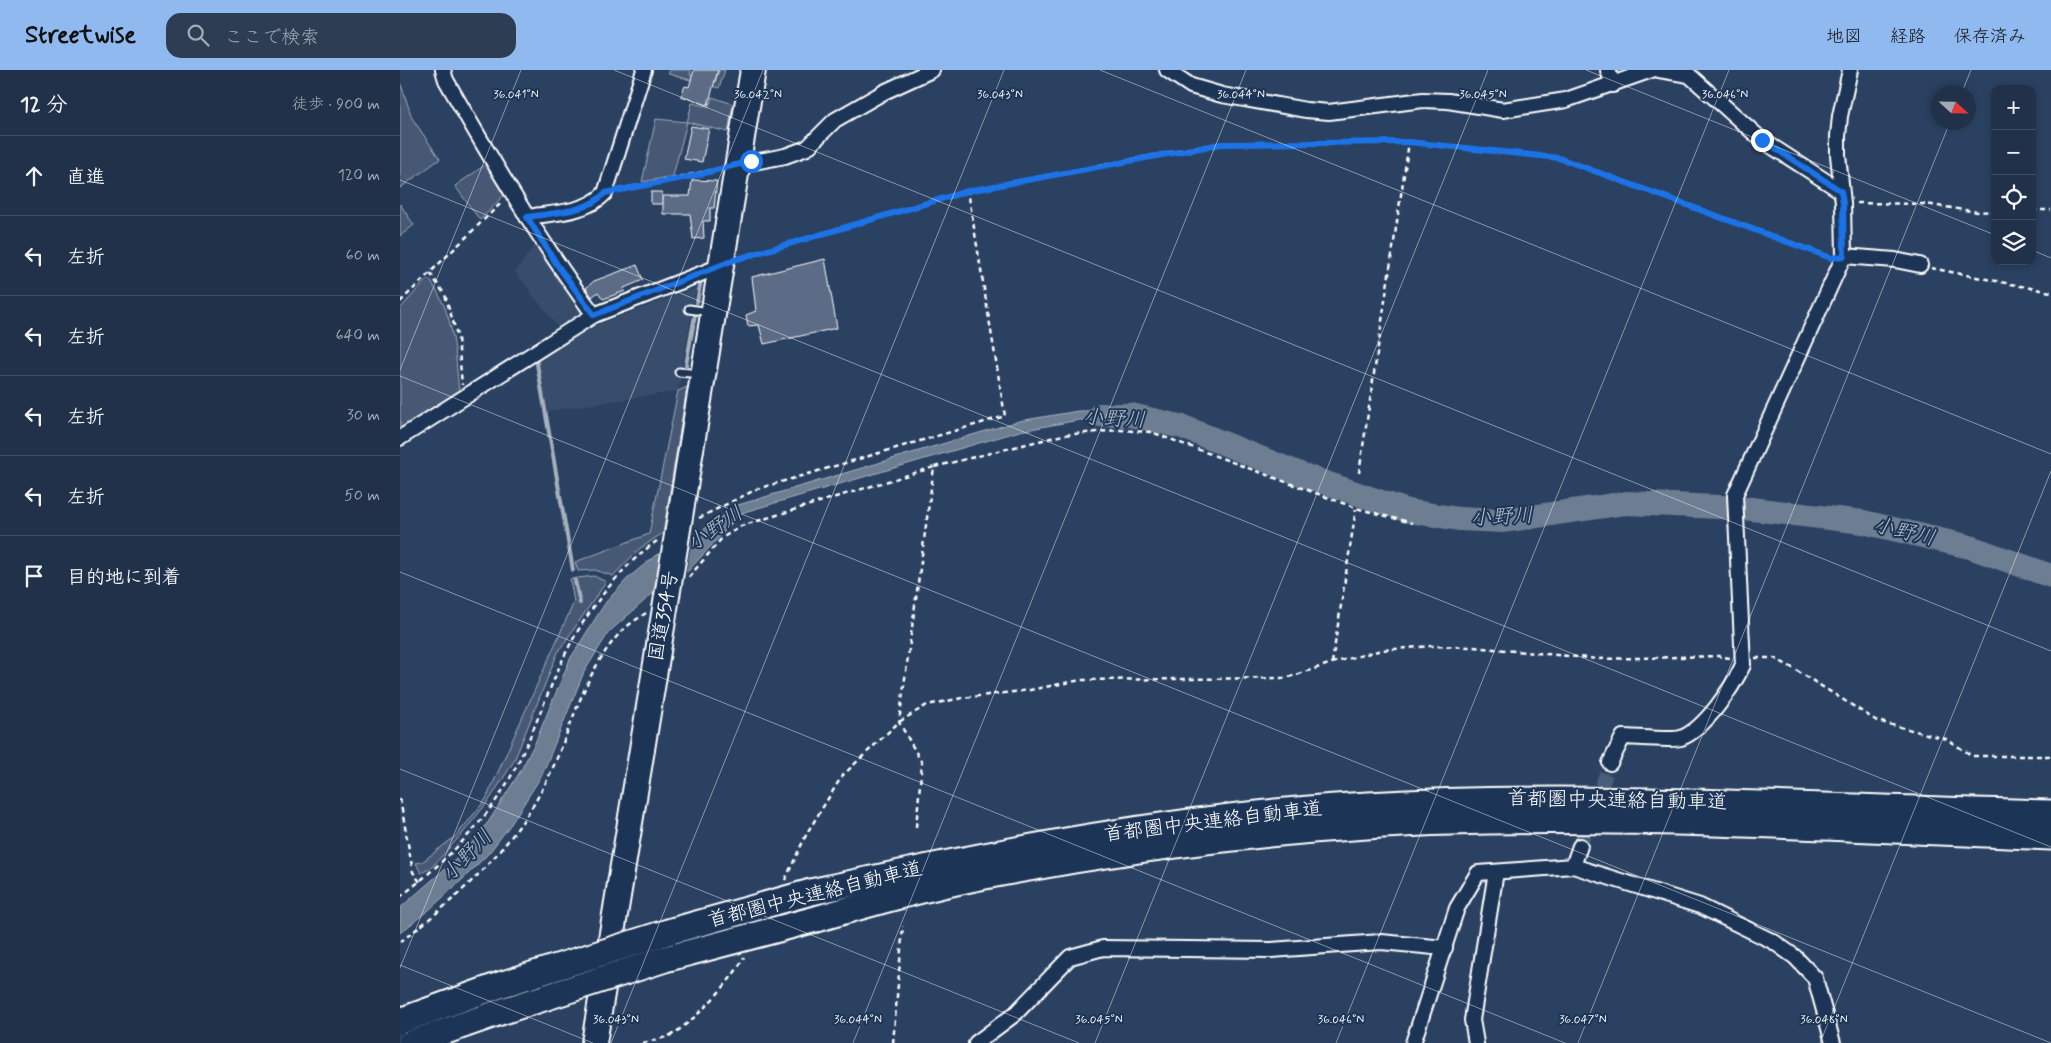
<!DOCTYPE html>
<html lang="ja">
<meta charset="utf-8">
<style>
body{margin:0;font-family:Mynerve,"Klee One",sans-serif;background:#2d3d53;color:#f1f3f6}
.controls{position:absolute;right:15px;top:15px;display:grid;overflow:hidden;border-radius:10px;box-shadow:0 2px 8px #0003}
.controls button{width:45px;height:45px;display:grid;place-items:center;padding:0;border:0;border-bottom:1px solid #3d4c61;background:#203149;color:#f1f3f6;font:25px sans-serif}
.compass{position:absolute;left:1531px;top:15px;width:45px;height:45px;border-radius:50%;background:#203149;box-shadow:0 2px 8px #0003;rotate:112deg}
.stop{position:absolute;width:15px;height:15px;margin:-11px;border:4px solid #1a73e8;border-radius:50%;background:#fff}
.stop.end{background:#1a73e8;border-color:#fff;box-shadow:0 1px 5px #0008}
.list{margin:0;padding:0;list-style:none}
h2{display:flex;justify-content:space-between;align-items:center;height:65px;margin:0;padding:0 20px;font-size:21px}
h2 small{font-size:16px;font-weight:400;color:#a2a9b4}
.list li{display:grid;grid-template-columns:32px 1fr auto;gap:15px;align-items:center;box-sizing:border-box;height:80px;padding:0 20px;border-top:1px solid #3d4c61}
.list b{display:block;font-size:19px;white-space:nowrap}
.list em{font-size:16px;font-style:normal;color:#a2a9b4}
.icon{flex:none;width:28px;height:28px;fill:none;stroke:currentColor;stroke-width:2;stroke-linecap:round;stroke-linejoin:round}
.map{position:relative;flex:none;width:1651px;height:973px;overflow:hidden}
header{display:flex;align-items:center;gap:30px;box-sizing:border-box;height:70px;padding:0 25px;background:#90b9f0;color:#111}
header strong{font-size:24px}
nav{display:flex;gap:28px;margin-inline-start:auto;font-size:18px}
.search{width:350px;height:45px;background:#2d3d53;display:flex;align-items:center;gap:12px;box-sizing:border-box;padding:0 18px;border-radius:15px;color:#a2a9b4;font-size:19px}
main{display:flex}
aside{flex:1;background:#203149}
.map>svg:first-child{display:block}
</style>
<header>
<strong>Streetwise</strong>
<div class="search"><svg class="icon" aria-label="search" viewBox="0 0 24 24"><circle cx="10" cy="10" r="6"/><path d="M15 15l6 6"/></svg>ここで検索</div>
<nav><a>地図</a><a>経路</a><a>保存済み</a></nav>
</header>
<main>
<aside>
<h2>12 分<small>徒歩 · 900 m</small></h2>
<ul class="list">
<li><svg class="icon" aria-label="ahead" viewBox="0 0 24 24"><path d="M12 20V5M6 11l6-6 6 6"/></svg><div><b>直進</b></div><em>120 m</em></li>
<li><svg class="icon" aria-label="left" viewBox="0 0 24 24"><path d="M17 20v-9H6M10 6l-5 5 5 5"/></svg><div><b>左折</b></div><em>60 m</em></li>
<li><svg class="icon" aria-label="left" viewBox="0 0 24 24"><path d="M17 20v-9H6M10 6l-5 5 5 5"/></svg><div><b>左折</b></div><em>640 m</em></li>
<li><svg class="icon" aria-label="left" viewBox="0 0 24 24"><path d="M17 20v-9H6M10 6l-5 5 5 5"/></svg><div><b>左折</b></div><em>30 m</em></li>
<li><svg class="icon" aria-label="left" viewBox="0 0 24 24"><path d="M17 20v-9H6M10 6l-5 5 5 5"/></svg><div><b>左折</b></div><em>50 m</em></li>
<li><svg class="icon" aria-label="arrive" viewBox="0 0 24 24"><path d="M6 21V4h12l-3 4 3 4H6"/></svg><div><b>目的地に到着</b></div></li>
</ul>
</aside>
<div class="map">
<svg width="1651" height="973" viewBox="0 0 1651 973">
<rect width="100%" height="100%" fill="#2a4161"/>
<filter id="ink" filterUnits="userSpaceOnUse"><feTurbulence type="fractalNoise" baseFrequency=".02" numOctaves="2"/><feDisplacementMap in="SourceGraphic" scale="10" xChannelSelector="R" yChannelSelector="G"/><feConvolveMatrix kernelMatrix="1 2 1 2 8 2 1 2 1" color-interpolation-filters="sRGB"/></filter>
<g filter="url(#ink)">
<g fill="#394e6c">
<path d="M137,172L182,240V245L161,261L115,202Z"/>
<path d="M296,218L278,321L148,341L138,289L183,260Z"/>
</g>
<g fill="#465975" stroke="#a2acba">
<path d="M269,0H291L290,5L315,13L319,0H325L319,18L269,4Z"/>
<path d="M0,11L12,48L40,89L0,118Z"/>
<path d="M312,27L333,34L328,62L287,52L273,106L242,112L256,49L287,52L292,33L309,37Z"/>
<path d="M88,93L105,124L80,150L55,116Z"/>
<path d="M0,134L14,155L0,166Z"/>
<path d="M26,210H30C55,246 55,281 59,323L0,363V239Z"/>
<path d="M287,317L263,463L239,479L213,506L195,500L178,501L175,492L249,464L278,321Z"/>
<path d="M194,506L206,512L158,582L114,691L90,729L63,763L31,798L21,803L16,793L22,792L57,765L86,729L174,532L170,509Z"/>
</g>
<path fill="#6d7d92" stroke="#a7b1be" d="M733,340L729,350H679L620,361L341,443L289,500L251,525L209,562L184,602L142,705L111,754L89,783L63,809L30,839L0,863V838L54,791L71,774L89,751L120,702L135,673L170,589L190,557L206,532L228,508L256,485L297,464L338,435L619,351L678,341Z"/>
<path fill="#2a4161" d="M293,463L286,503L254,525L260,482Z"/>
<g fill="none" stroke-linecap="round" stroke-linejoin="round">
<g stroke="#a7b1be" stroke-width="4">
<path d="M297,232L301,210"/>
<path d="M136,288L173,500"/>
<path d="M286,295L295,245"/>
<path d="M175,511L180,533"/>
</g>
<path stroke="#6d7d92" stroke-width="24" d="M700,345H731L783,357L900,404L1008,441L1059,449L1103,451L1226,433L1343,438L1463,452L1570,477L1651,506"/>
</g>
<g fill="#5b6c86" stroke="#fff">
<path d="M294,0H318L308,35L281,26L285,16L289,17Z"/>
<path d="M291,56L309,59L302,92L284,89Z"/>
<path d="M292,110L317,111L314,138H310V151H303L304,168L293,169L290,144H263V126H290Z"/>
<rect x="251" y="122" width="11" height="12"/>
<path d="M425,189L437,258L364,274L359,255L348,256L346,245L356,241L352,207Z"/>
<path d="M237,195L243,210L224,218L225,221L203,229L198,222L192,227L186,218L194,211Z"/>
</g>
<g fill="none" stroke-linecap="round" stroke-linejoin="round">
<path stroke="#4a5e79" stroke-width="14" stroke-dasharray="14 7" stroke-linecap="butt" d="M1180,776L1210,693"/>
<g stroke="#fff" stroke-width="11">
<g id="service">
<path d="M289,239L311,242"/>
<path d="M279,302L301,304"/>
</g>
</g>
<g stroke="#fff" stroke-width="18">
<g id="minor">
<path d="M43,0L46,10C92,91 139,170 194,245"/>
<path d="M767,0L791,16L822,25L906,40L929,42L1023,30L1048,31L1103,40L1166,30L1252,0"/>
<path d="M1208,0L1213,15"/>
<path d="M1259,0L1289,5L1362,70L1441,121"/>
<path d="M338,95L385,86L407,78L435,50L484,22L532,0"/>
<path d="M127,147C152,143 187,143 205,123L244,0"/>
<path d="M1444,186L1495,190L1520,195"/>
<path d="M0,368L194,245L321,196"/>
<path d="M1210,693L1223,667C1234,667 1272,671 1281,668C1305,659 1332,618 1343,595L1335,425L1444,186L1443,133L1438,85V66L1440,46L1450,0"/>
<path d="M1173,796L1180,776"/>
<path d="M576,973L615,944L670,887L703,878L871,880L981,872L1045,878"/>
<path d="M1013,973L1057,838L1078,803L1173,796L1300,836L1374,872L1395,887L1415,908L1433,973"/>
<path d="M1076,973L1072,950L1096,802"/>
</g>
</g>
<g stroke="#fff" stroke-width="28">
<path id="trunk" d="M194,973L353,0"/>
</g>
<g stroke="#fff" stroke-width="29">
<g id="motorway">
<path d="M411,822C595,782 779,745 968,735C1195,722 1423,738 1651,743"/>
<path d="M416,849C472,833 528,817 585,806C750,774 920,754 1088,751C1276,748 1464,759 1651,767"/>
</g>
</g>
<g stroke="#fff" stroke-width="2.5" stroke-dasharray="5 4" stroke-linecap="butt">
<path d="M218,120L318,99"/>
<path d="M1457,133L1525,134L1578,142L1595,141"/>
<path d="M1632,140H1651"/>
<path d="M340,188L568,121L799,77L821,74L1009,72L1159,88L1430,187"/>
<path d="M1531,198L1651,222"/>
<path d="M30,203L45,225L58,268L62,315"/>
<path d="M0,232L102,132"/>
<path d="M959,403L1009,72"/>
<path d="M299,448L357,419L605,346L568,121"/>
<path d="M289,507L322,468L341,456L534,397"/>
<path d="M1355,588H1374L1391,597L1477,651L1546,669L1573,686H1651"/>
<path d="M932,593L956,439"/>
<path d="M0,729L13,802L20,812"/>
<path d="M516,757L522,693L499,652L534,397L663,365L719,360L751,362L956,438L1012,453"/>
<path d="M385,810L407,763L442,706L499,652L527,635L562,628L630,620L681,610L886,608L932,593L982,580L1031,576L1073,577L1199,589L1318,586L1330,588"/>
<path d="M0,827C43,793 83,756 110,708C131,670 145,628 163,589C181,549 220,496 257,471"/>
<path d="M0,872C57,829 115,776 147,710C171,662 182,605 219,564C226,556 237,549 246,543"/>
<path d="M243,973C253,970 268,968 276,962C299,946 332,911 344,887"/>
<path d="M493,973L503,856"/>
</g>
<use href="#service" stroke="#1d3557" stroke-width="7"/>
<use href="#minor" stroke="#1d3557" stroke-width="14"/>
<use href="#trunk" stroke="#1d3557" stroke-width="24"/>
<use href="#motorway" stroke="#1d3557" stroke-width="25"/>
<g stroke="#fff" stroke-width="29" stroke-linecap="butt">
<g id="motorway-bridge">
<path d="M0,951L100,915L268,862L411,822"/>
<path d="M12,973L103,941L265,889L416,849"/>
</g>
</g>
<use href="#motorway-bridge" stroke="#1d3557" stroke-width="25"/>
</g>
</g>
<g fill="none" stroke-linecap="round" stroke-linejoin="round" filter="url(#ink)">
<path stroke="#1a73e8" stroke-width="6" d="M351,91L293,106L205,123C187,143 151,143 127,147L158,196L194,245L334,190L568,121L821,74L1009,72L1159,88L1431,188L1444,186L1443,133L1441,121L1362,70"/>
</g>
<path fill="none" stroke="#fff" stroke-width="1" stroke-opacity="0.45" d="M214,0L1651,581M700,0L1651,384M1186,0L1595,165M1562,22L1571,0M0,110L1651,777M1632,180L1651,188M0,300L121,0M0,306L1651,973M0,502L1165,973M0,699L679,973M0,895L193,973M0,898L363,0M211,973L604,0M453,973L846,0M695,973L1088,0M936,973L1329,0M1178,973L1550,52M1420,973L1651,401"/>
<g text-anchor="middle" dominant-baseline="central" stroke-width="4" stroke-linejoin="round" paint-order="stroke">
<g font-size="20" fill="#fff" stroke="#1d3557">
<text transform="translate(264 546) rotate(-80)">国道354号</text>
<text transform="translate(1217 731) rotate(1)">首都圏中央連絡自動車道</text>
<text transform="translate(813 752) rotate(-7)">首都圏中央連絡自動車道</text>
<text transform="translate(415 825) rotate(-14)">首都圏中央連絡自動車道</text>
</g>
<g font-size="21" font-style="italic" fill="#b6bec8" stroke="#1d3557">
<text transform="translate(714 349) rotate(3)">小野川</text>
<text transform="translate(1102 447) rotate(-3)">小野川</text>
<text transform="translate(315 459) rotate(-34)">小野川</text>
<text transform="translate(1504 462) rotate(13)">小野川</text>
<text transform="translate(67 786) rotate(-46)">小野川</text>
</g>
</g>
<g font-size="12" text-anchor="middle" fill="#fff" stroke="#1d3557" stroke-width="4" stroke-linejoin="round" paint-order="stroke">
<text x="116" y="28">36.041°N</text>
<text x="358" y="28">36.042°N</text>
<text x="600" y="28">36.043°N</text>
<text x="1325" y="28">36.046°N</text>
<text x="841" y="28">36.044°N</text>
<text x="1083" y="28">36.045°N</text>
<text x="216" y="953">36.043°N</text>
<text x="458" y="953">36.044°N</text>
<text x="699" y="953">36.045°N</text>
<text x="941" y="953">36.046°N</text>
<text x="1183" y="953">36.047°N</text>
<text x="1424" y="953">36.048°N</text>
</g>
</svg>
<div class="controls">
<button>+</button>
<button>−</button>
<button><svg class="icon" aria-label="locate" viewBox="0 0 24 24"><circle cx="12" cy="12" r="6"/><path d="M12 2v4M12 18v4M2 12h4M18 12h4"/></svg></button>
<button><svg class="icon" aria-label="layers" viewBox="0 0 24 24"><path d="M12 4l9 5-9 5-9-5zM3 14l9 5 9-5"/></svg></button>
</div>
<svg class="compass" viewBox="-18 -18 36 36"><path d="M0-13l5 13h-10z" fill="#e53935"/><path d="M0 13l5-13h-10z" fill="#a2a9b4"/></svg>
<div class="stop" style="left:351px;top:91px"></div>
<div class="stop end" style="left:1362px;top:70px"></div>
</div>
</main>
